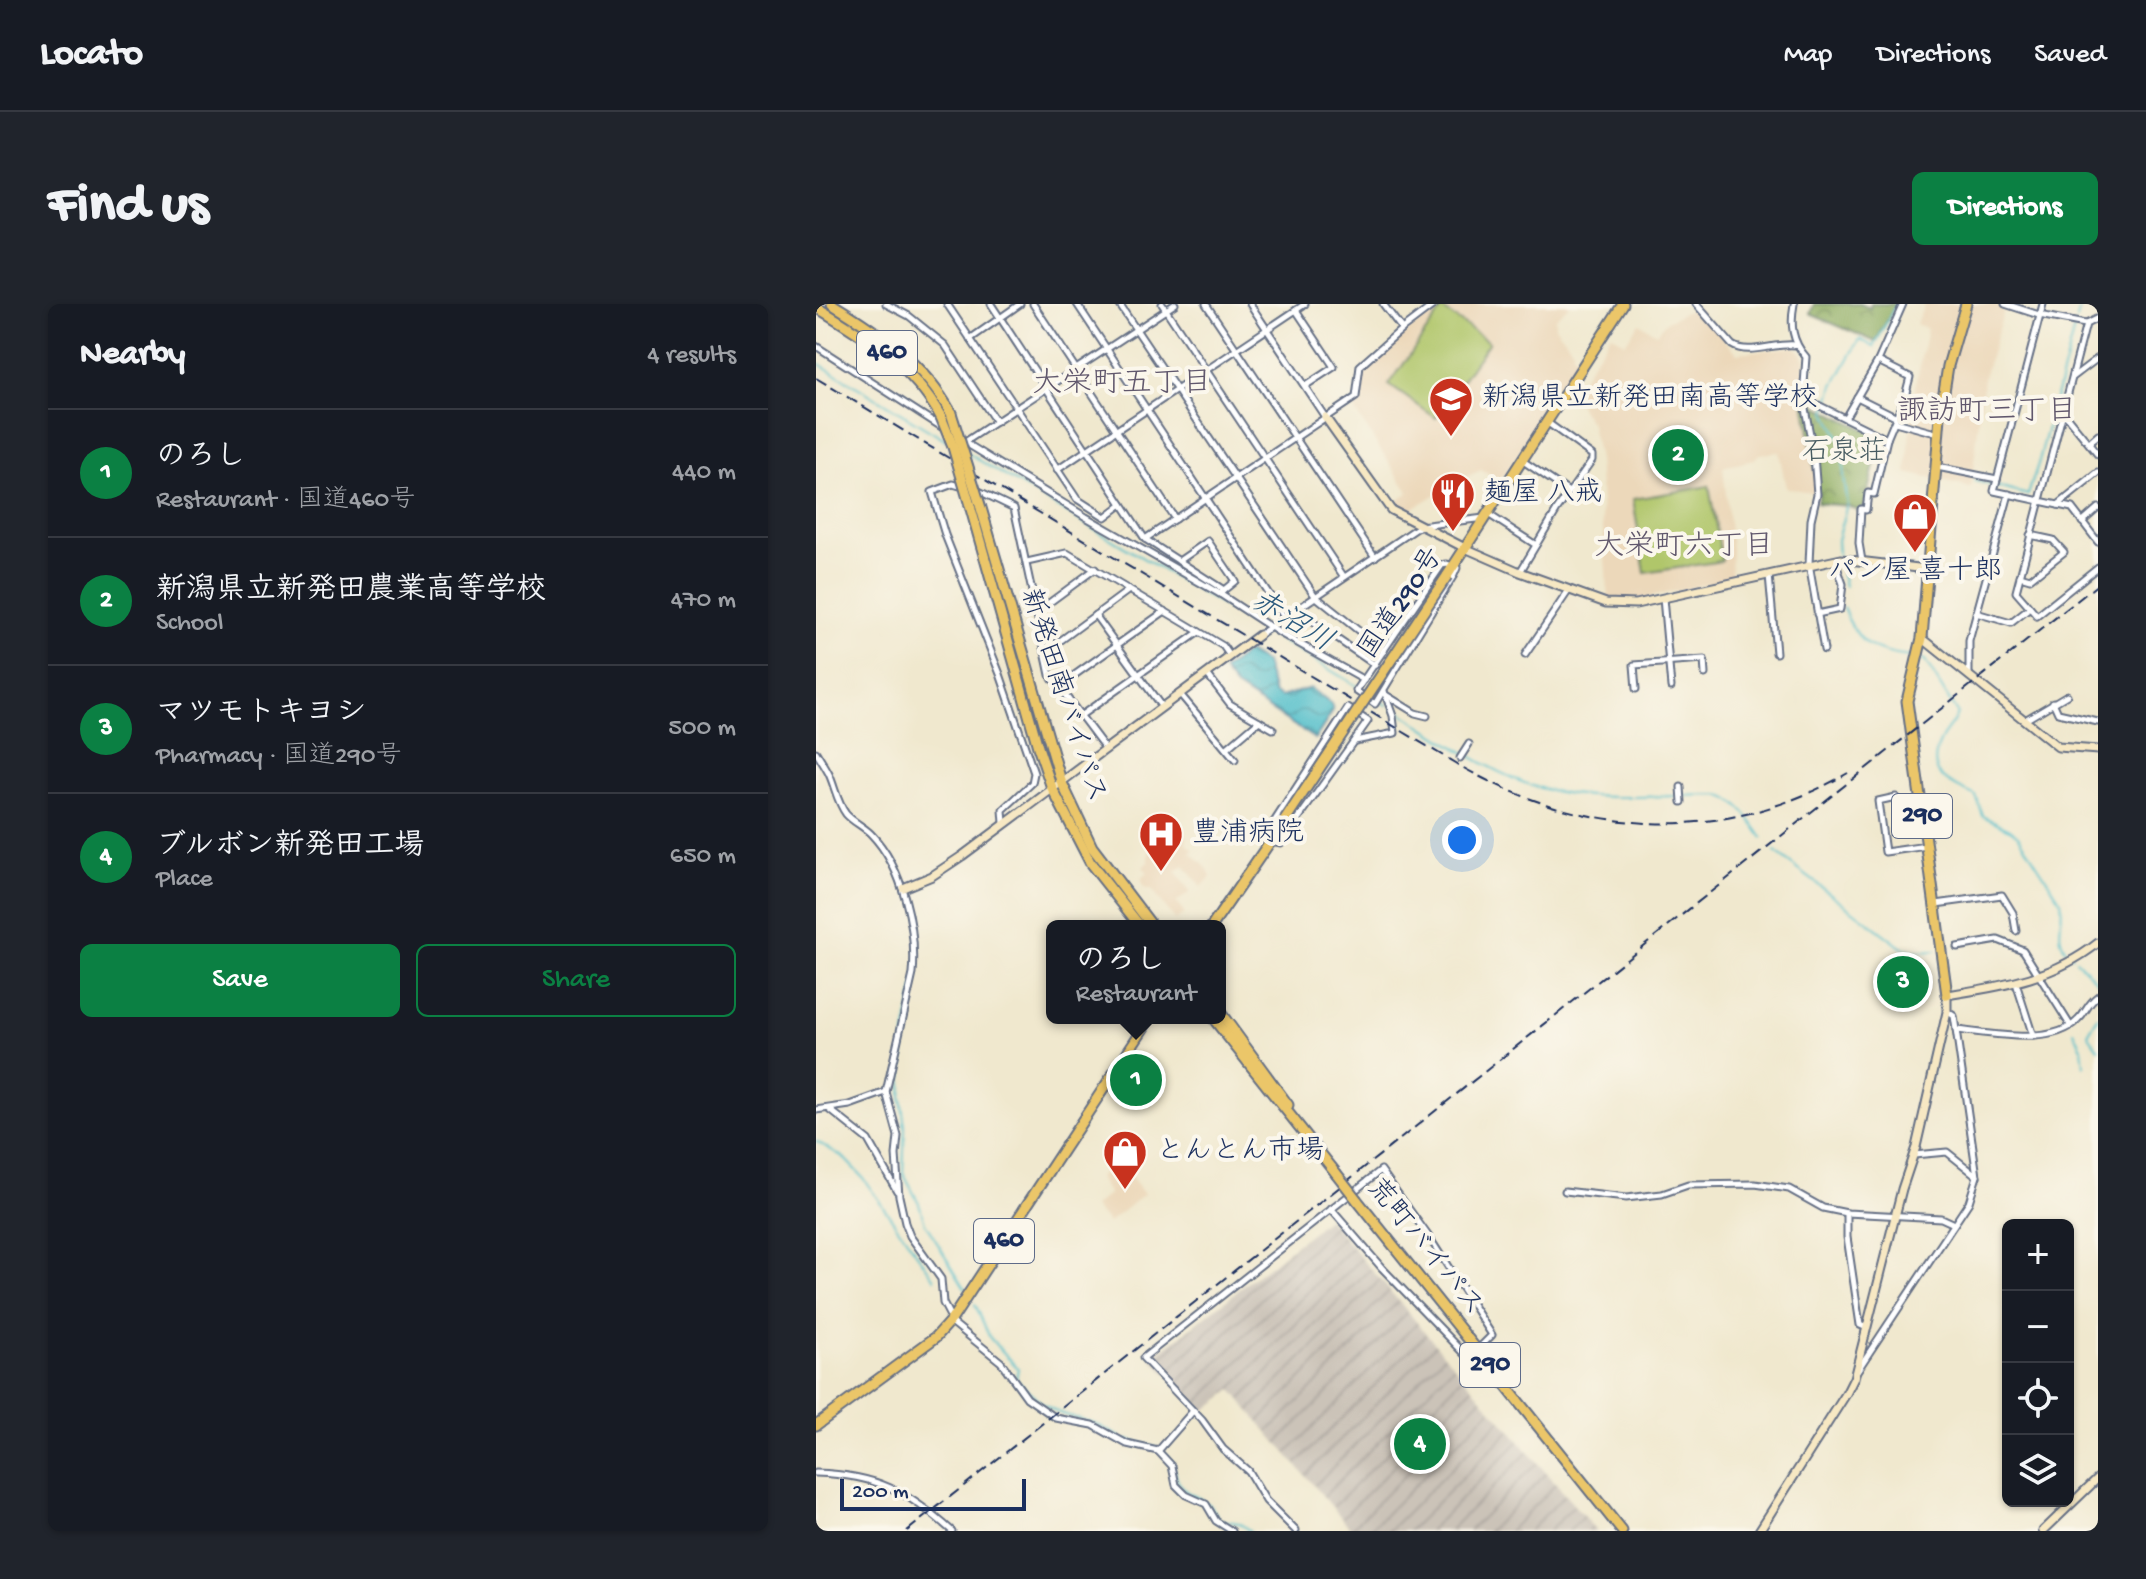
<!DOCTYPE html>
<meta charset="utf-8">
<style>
body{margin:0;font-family:"Gochi Hand","Klee One",sans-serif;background:#20242c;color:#f1f3f6}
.controls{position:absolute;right:24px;bottom:24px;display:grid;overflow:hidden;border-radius:12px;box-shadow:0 2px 6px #0004}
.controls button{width:72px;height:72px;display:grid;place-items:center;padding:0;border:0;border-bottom:2px solid #363941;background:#171b24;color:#f1f3f6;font:40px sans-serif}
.scale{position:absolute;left:24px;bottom:20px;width:186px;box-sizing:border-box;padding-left:8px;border:4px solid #1b2f5e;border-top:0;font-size:22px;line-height:28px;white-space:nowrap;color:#1b2f5e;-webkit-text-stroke:6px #fbf7ec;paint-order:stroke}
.you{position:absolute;left:646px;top:536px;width:28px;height:28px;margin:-20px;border:6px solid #fff;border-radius:50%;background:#1a73e8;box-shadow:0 0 0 12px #1a73e833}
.badge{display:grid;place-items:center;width:52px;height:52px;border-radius:50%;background:#0b8043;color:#fff;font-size:26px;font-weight:700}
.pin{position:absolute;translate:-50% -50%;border:4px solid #fff;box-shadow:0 2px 8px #0006}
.popup{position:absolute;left:230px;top:616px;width:180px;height:104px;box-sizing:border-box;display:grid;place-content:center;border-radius:12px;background:#171b24;filter:drop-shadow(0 2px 6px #0005);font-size:26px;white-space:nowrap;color:#9ea1a6}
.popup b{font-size:30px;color:#f1f3f6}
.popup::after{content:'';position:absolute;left:50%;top:100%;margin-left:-16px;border:16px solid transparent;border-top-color:#171b24}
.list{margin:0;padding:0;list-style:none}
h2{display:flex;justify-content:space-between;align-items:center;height:104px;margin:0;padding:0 32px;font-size:34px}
h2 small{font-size:26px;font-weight:400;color:#9ea1a6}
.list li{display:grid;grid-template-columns:52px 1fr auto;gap:24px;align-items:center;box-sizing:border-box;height:128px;padding:0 32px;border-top:2px solid #363941}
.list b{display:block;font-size:30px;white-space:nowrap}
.list p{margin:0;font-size:26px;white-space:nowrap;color:#9ea1a6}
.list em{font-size:26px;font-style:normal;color:#9ea1a6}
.actions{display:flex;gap:16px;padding:24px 32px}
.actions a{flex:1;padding:18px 0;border:2px solid #0b8043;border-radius:12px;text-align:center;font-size:28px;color:#0b8043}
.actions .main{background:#0b8043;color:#fff}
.icon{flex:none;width:44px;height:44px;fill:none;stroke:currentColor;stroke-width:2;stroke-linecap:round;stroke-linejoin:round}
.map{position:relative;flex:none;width:1282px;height:1227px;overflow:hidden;border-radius:12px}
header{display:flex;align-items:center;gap:48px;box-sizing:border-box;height:112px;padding:0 40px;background:#171b24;border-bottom:2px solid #363941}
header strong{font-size:38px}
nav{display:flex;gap:44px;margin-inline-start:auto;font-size:28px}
.intro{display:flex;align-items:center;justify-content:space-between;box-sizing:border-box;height:192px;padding:0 48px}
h1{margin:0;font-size:56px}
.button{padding:20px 36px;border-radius:12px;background:#0b8043;color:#fff;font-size:28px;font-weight:700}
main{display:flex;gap:48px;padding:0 48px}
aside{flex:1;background:#171b24;border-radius:12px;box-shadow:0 2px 6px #0004}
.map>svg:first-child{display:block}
</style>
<header>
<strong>Locato</strong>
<nav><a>Map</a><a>Directions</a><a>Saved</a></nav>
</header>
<div class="intro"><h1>Find us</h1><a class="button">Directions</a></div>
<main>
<aside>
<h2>Nearby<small>4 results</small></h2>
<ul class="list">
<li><span class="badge">1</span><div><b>のろし</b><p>Restaurant · 国道460号</p></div><em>440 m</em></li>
<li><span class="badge">2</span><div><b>新潟県立新発田農業高等学校</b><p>School</p></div><em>470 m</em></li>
<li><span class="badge">3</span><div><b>マツモトキヨシ</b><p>Pharmacy · 国道290号</p></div><em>500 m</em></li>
<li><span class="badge">4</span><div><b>ブルボン新発田工場</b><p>Place</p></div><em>650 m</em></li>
</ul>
<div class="actions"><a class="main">Save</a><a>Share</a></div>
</aside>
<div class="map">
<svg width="1282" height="1227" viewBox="0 0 1282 1227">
<defs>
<pattern id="industrial-furrows" width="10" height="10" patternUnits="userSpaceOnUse" patternTransform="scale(2)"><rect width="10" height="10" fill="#cbc3b8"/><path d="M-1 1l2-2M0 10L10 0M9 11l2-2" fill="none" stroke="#aea8a1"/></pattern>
<pattern id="forest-crowns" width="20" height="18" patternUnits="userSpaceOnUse" patternTransform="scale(2)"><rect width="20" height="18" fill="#8cab5f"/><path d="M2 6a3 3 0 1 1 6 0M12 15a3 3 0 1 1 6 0" fill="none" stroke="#728c52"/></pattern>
<pattern id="water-waves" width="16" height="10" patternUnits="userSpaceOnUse" patternTransform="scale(2)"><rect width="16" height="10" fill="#50bdc9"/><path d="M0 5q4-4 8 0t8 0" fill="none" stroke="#429aa6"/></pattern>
</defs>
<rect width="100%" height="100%" fill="#fbf7ec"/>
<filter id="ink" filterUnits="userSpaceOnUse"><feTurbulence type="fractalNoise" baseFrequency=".0125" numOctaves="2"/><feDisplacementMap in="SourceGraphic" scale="16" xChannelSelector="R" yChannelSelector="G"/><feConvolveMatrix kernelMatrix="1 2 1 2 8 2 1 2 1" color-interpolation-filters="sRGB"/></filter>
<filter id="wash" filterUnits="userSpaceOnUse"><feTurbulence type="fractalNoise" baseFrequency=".006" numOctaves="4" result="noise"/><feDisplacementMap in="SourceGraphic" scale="32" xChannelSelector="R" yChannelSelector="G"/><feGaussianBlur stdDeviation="1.8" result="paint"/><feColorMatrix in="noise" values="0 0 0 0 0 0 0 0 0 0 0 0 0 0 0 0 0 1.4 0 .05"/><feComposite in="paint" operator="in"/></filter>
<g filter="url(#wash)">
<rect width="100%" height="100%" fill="#f0e8ce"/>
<g fill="#ecd8ba">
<path d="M625,0H755L739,14V22L757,45V50L764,55L684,177L665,166L638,179L587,210L575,200L593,188L535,101L544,96L548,65Z"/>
<path d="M1109,0H1190L1168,73L1155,184L1091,169L1097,95L1111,25L1100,20Z"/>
<path d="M880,3L921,49L979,43L989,54L987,81L1001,189L970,184L963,148L943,150L938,156L907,163L916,246L915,274L809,299L792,296L782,156L775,120L764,103L759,84L795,30L809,39L823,19L840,29L851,17Z"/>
<path d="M358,522L367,526L371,533L370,539L378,546L375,549L390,563L395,573L385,583L368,562L359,568L374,588L360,599L369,610L359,616L335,586L328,584L325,578L327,572L332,569L327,563L332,558L335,541L343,534L349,533Z"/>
<path d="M302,857L328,890L292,919L278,903L293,890L282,873Z"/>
</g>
<path fill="url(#industrial-furrows)" d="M512,915L780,1227H537L416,1086L388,1107L336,1055Z"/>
<g fill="url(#forest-crowns)" stroke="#546d5e" stroke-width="2">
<path d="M998,0H1044L1054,4L1055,0H1080L1060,38L994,10Z"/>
<path d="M988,95L1065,134L1048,203L1041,206L1033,202L1001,199L1002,191Z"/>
</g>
<g fill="#b0c66b" stroke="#667a64" stroke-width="2">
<path d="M626,5L673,38L620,114L573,81Z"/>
<path d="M893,182L906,257L829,269L817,195Z"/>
</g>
<path fill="url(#water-waves)" stroke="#367694" stroke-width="2" d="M432,348L449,359L458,389L465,393L494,384L515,400L517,407L499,435L420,383L407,367Z"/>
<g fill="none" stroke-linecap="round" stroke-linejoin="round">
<g stroke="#50bdc9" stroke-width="2">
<path d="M1261,15L1265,0"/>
<path d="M0,58L129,136"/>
<path d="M151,149L551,388"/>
<path d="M1159,177L1212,191L1223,157L1259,21"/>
<path d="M1022,252L1021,236L1031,200L1027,173L1028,144L1010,108L1018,81L1044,35L1058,43L1080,0"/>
<path d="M1026,269L1029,282"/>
<path d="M1027,304C1042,340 1056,349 1095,353"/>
<path d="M1105,356L1109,357L1141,409C1139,418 1132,423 1128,431C1105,469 1130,478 1160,492L1167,512L1194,525L1203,532L1245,597C1249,619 1235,635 1256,652"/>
<path d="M556,392L571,401"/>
<path d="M577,404C622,431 674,470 724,484C778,499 847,491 903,491C924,497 935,517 947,534"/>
<path d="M959,548L1085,643L1100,648L1120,647"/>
<path d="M1260,656L1282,678"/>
<path d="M100,676L89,732L85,793L89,823L87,869L103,899L109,919L149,984"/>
<path d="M1282,713L1272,730L1282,744"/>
<path d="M1258,727L1266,744L1268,762"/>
<path d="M0,837L27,853L47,874L119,975"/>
<path d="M159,1000L174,1034L202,1064L200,1075L228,1101L246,1110L278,1119L304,1133"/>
<path d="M310,1136L340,1143"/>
<path d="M346,1146C364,1163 355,1167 364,1181C375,1197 391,1189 403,1216L423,1219L434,1227"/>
</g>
</g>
</g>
<g filter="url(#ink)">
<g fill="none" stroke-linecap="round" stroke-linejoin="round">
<g stroke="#667085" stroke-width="9">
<g id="street">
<path d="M70,0L93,12L129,41L180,118"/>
<path d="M131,0L261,195L289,213L306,200"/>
<path d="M175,0L329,235L408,286L404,290"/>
<path d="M217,0L359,215"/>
<path d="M261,0L468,313"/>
<path d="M303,0L499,292L568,347"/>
<path d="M346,0L528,273"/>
<path d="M390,0L559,253"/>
<path d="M434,0L509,113"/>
<path d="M567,0L586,25"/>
<path d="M880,0L916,41C932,52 960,38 980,41"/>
<path d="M978,0C974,21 976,37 990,53L987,94L998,151L1001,190L995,216L993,260L1008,346"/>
<path d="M1189,0L1223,11L1269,20"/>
<path d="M1227,0L1178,187L1256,204L1282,238"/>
<path d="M480,6L518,63L489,82"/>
<path d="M1282,14L1270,20L1200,288L1221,312L1282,263"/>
<path d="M154,35L204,0"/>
<path d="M0,42L127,124"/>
<path d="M1257,73L1282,54"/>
<path d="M1041,93L1081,113"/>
<path d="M988,94L1071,135L1089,92L1094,73L1062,57L1087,0"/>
<path d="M1247,108L1282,151"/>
<path d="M1029,114L1062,57"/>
<path d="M1079,118L1123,130"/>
<path d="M145,136L270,213L404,290L462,328L548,376"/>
<path d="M149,138L359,0"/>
<path d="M1273,139L1282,131"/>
<path d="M707,157L753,188"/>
<path d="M1121,163L1181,175"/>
<path d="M241,166L489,0"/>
<path d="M147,183L137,180L116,188L129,231L184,370L218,469L216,479L187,506L188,519"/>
<path d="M161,186L198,204L234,371L289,444"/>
<path d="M1242,201L1282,169"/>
<path d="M672,210L720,241"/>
<path d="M1266,218L1282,204"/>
<path d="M329,235L540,93L544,62L586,25L619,0"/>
<path d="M363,257L392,237L419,277L408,286"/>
<path d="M1046,257L1043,239L1045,205L1050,206L1052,189L1058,190L1071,135"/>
<path d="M211,258L251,249L407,342L414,352"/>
<path d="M631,260L641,264L638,271L559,400L540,387L626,261Z"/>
<path d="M704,268L741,206L776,156V151L732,119"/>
<path d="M953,271L960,349"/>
<path d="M1204,272L1214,275L1248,248L1237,236L1214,231"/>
<path d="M847,294L855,383"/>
<path d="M479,306L559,361"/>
<path d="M222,307L279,265"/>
<path d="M1160,309L1195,319L1214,304"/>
<path d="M1001,310L1024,305L1027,280L1019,257"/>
<path d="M279,311L345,402"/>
<path d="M443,331L604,222L668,214"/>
<path d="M229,348L313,286"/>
<path d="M709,351L753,286"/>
<path d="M391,370L414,400L457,425"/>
<path d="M1153,372V337L1193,190"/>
<path d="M243,382L349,307"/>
<path d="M820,385L818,361L888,356L889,370"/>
<path d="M364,390L419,456"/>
<path d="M570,391L599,409L611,412"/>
<path d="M1237,398L1242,409L1282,418"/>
<path d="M532,404L552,417L465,539L455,537L452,527Z"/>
<path d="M264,412L383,328"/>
<path d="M1209,416L1251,391"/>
<path d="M539,437L579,429L577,412L568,387"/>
<path d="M410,445L443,417"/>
<path d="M0,448C4,455 9,462 13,470C19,483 21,498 30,510C37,518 47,522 55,530C87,563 101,626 97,670L70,788L82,832L80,851L83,892L89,919L94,932L125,975L127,999L138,1020L185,1058L211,1094L240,1114L277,1121L311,1140L342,1147L356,1162L360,1181L370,1191L390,1200L400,1217L416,1227"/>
<path d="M644,454L653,440"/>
<path d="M865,483L866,498"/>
<path d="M1080,493L1062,497L1069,548L1111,542"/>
<path d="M1120,600L1186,591L1197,609L1200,627"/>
<path d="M1141,643L1182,636L1207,646L1254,721"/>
<path d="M1200,679L1217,732"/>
<path d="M1140,726C1173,729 1237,743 1262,716C1271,708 1270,701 1282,692"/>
<path d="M13,805L52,836L81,887"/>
<path d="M0,806L34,801L70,788"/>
<path d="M1098,851L1131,848L1161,872"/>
<path d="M749,887L810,894L846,890L872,881L939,880L973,885L1007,904L1031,909L1125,914L1138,920"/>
<path d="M1031,909V933L1044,1021L1051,1024"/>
<path d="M1041,1067L1153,898L1161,872L1138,712L1132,708"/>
<path d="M342,1147L377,1107"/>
<path d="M0,1169C61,1171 91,1187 136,1227"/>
<path d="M480,1227L450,1197L432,1167L407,1145L386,1116L327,1054L565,866L613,933L676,1031L653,1054L566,964L515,905"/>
</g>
</g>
<g stroke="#667085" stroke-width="11">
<g id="secondary">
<path d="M509,113L575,206L649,244L704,268L790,299L820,300L1025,255L1111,265"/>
<path d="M1106,334L1242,443L1282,446"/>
<path d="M87,584L116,572L146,552L443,331"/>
<path d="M943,1227L1030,1090L1038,1074L1086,885L1100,843L1131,708V691C1186,682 1237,675 1282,639"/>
<path d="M1227,1227L1282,1174"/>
</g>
</g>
<g stroke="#667085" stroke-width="13">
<g id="highway">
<path d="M16,0C64,29 107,59 135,109"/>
<path d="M0,3C50,33 96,61 125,113"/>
<path d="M165,204L245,477L276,543L336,622"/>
<path d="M155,205L222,443L236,484L275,560L324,622"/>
<path d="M631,272L807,0"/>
<path d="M396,622L469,516"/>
<path d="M1131,691L1091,397L1106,334L1124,113L1132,62L1150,0"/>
<path d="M404,708L472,801"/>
<path d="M397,714L520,869"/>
<path d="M541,896L806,1227"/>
<path d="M0,1121L120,1033L136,1015L334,714"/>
</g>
</g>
<use href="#street" stroke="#fff" stroke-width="5"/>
<use href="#secondary" stroke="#f7e8c3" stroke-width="7"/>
<use href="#highway" stroke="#ebc669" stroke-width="9"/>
<g stroke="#1b2f5e" stroke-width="2" stroke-dasharray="12 6" stroke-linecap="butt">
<path d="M0,74L639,459C763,532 905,543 1032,469"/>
<path d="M91,1227L1282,280"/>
</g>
<g stroke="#667085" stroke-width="13" stroke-linecap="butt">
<g id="highway-bridge">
<path d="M135,109L165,204"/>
<path d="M125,113L137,143L155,205"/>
<path d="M469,516L631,272"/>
<path d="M520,869L541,896"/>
</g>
</g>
<use href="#highway-bridge" stroke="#ebc669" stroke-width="9"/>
</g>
</g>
<defs>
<g id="school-pin" transform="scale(2.3)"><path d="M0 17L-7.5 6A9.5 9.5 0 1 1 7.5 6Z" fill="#c8321e" stroke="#fbf7ec"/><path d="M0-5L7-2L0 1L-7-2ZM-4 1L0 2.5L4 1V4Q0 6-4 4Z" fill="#fff"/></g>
<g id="restaurant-pin" transform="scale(2.3)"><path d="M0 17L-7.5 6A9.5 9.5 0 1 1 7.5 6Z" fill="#c8321e" stroke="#fbf7ec"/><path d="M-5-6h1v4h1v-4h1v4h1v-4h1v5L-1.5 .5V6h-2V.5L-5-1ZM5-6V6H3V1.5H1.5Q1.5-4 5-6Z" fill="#fff"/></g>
<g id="shop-pin" transform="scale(2.3)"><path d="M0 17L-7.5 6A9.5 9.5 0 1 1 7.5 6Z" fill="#c8321e" stroke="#fbf7ec"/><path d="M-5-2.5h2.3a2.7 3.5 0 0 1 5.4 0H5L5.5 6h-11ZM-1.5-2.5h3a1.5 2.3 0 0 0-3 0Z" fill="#fff"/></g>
<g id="hospital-pin" transform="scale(2.3)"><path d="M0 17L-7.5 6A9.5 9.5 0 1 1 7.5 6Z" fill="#c8321e" stroke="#fbf7ec"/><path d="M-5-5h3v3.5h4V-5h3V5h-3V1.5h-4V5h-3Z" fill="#fff"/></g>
</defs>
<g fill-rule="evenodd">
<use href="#school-pin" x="635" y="95"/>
<use href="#restaurant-pin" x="637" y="190"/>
<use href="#shop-pin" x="1099" y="211"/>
<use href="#hospital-pin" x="345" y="530"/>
<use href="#shop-pin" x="309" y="848"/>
</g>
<g text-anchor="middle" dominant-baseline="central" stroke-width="8" stroke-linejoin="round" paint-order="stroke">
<g fill="#fbf7ec" stroke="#5e6b89" stroke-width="2">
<rect x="41" y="27" width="60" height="44" rx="6"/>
<rect x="1076" y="490" width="60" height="44" rx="6"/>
<rect x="158" y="915" width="60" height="44" rx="6"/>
<rect x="644" y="1039" width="60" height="44" rx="6"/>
</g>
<g font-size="26" font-weight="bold" fill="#1b2f5e">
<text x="71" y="49">460</text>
<text x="1106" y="512">290</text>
<text x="188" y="937">460</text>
<text x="674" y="1061">290</text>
</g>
<g font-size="28" fill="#1b2f5e" stroke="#fbf7ec" text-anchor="start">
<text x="666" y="95">新潟県立新発田南高等学校</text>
<text x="668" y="190">麺屋 八戒</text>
<text x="1099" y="268" text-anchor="middle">パン屋 喜十郎</text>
<text x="376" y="530">豊浦病院</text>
<text x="340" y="848">とんとん市場</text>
</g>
<g font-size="28" fill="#485c62" stroke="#fbf7ec">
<text x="1028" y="149">石泉荘</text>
</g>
<g font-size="28" fill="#1b2f5e" stroke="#fbf7ec">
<text transform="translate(586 300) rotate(-56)">国道290号</text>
<text transform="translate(246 392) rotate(72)">新発田南バイパス</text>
<text transform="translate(608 944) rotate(51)">荒町バイパス</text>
</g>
<g font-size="30" fill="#61586d" stroke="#fbf7ec">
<text x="306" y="81">大栄町五丁目</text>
<text x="1171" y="109">諏訪町三丁目</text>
<text x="868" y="244">大栄町六丁目</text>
</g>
<g font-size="30" font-style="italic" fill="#2b5a7e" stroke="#fbf7ec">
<text transform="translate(475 319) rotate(31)">赤沼川</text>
</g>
</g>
</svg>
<div class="controls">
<button>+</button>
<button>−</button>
<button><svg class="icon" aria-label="locate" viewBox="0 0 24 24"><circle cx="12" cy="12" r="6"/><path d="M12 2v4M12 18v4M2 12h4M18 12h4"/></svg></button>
<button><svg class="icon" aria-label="layers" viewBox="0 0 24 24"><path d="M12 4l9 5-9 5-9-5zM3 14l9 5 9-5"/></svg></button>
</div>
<div class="scale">200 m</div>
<div class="you"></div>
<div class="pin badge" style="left:320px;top:776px">1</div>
<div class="popup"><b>のろし</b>Restaurant</div>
<div class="pin badge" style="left:862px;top:151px">2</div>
<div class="pin badge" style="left:1087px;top:678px">3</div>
<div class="pin badge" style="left:604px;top:1140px">4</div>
</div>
</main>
